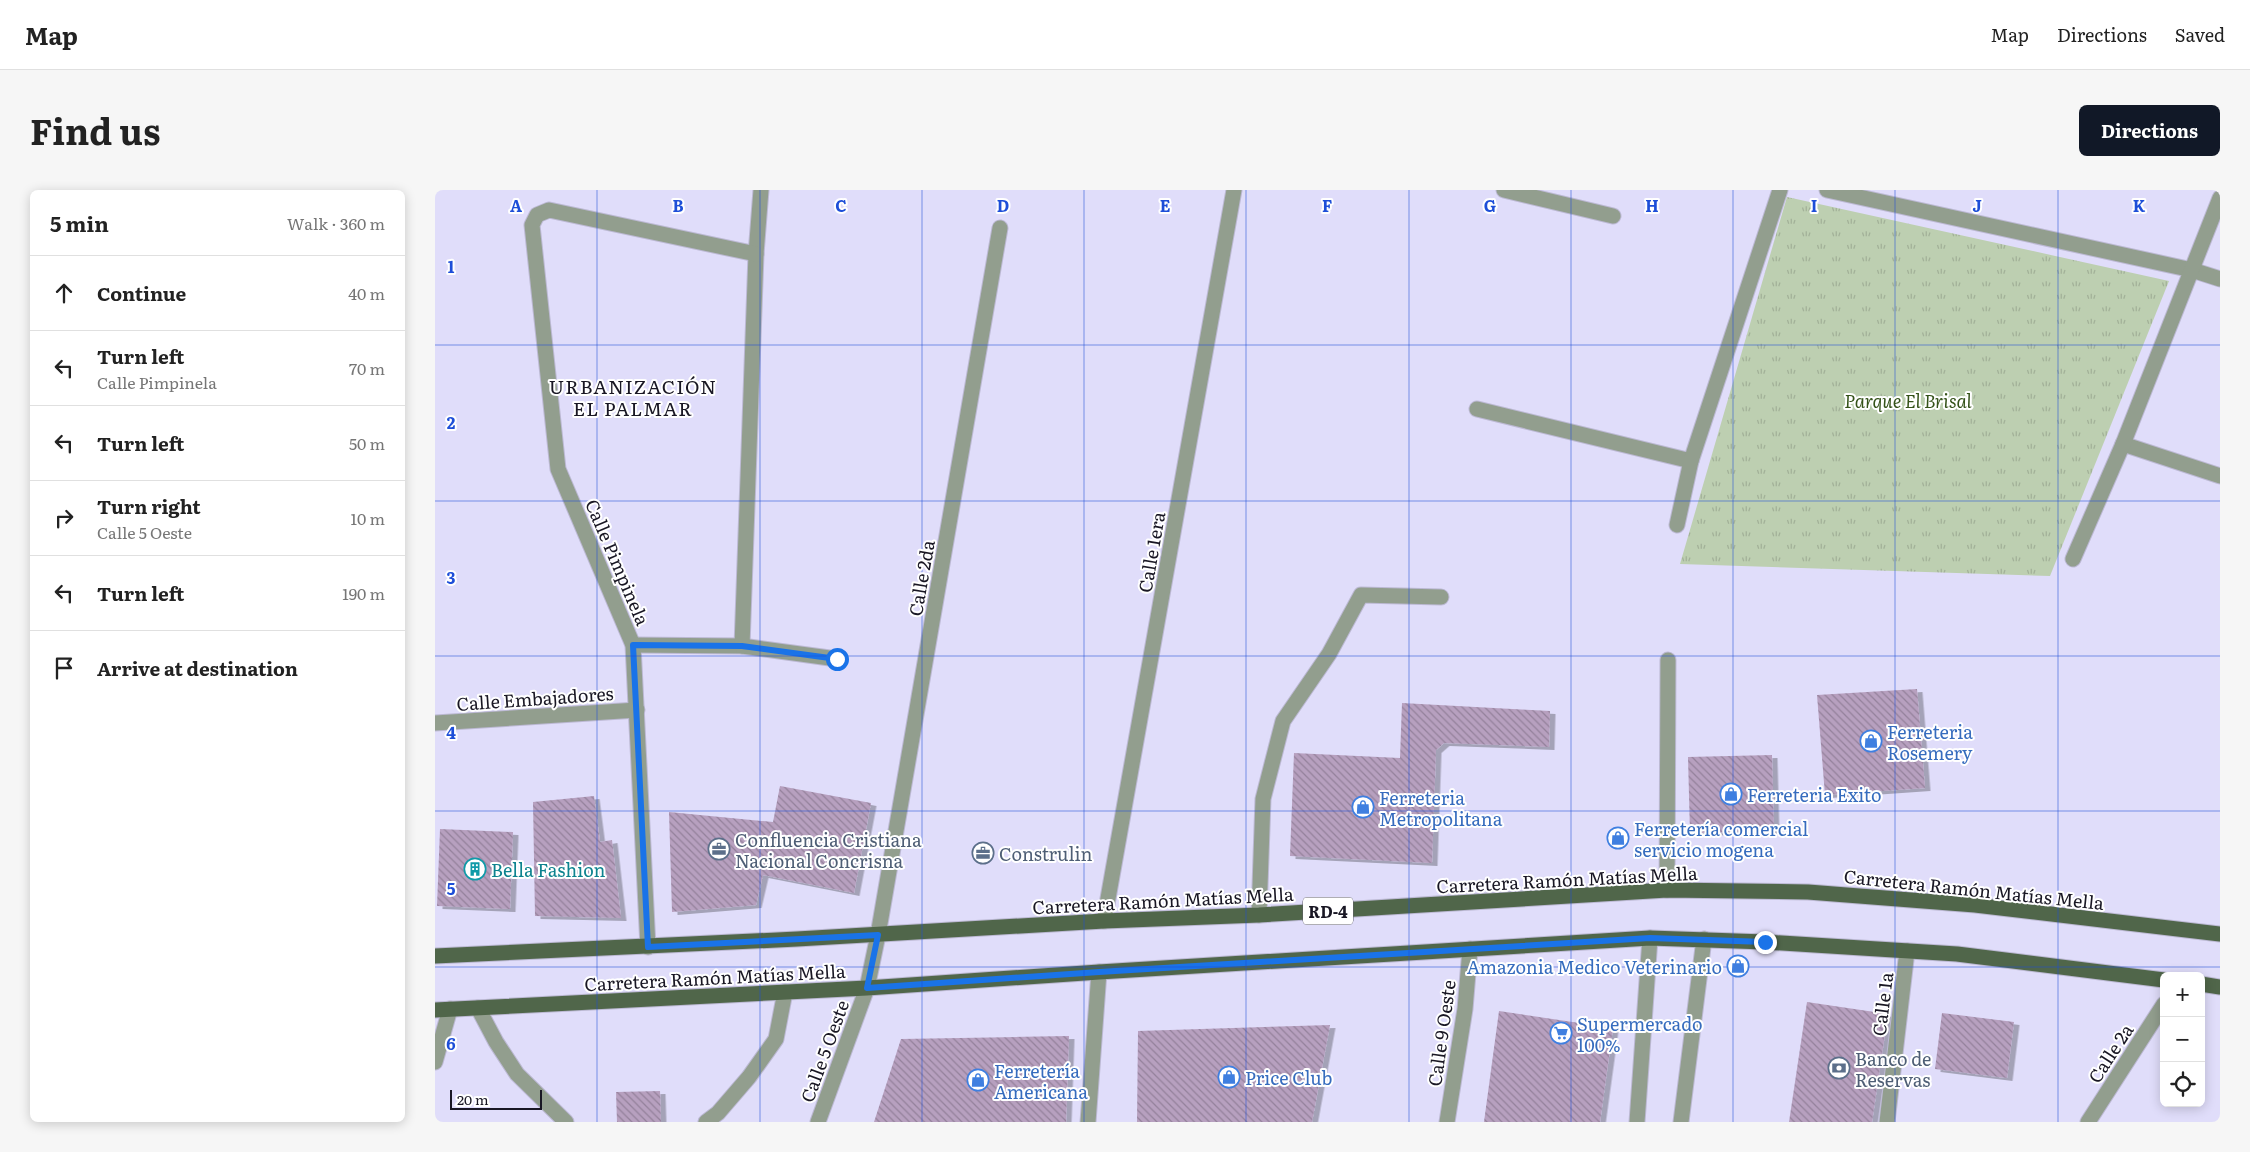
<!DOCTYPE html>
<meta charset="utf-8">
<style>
body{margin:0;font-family:Literata,serif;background:#f6f6f6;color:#222}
.controls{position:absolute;right:15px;bottom:15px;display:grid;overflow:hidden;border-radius:8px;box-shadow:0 2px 12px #0003}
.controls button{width:45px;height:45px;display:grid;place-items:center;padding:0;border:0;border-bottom:1px solid #e0e0e0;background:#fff;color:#222;font:25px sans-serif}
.scale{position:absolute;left:15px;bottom:12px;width:92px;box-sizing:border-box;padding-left:5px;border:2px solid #191724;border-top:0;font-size:14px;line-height:18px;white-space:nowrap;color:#191724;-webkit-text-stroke:4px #fff;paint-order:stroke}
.stop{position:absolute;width:15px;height:15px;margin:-11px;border:4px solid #1a73e8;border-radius:50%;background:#fff}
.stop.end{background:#1a73e8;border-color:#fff;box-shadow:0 1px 5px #0008}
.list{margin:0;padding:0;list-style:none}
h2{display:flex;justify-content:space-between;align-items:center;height:65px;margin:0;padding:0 20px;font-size:21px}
h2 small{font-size:16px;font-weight:400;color:#767676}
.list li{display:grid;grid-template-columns:32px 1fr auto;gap:15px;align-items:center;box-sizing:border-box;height:75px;padding:0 20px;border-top:1px solid #e0e0e0}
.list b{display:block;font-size:19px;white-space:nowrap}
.list p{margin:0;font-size:16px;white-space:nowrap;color:#767676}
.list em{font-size:16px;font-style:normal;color:#767676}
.icon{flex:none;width:28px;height:28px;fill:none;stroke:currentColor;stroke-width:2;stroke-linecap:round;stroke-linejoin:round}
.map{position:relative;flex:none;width:1785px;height:932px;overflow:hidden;border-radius:8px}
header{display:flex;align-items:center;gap:30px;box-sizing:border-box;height:70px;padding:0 25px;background:#fff;border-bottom:1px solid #e0e0e0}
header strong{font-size:24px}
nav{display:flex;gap:28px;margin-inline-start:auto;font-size:18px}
.intro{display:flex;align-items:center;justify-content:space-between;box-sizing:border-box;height:120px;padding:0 30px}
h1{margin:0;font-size:35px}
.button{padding:12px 22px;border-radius:8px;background:#111827;color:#fff;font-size:18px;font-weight:700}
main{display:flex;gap:30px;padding:0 30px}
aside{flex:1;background:#fff;border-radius:8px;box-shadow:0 2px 12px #0003}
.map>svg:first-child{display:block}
</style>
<header>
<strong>Map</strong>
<nav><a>Map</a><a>Directions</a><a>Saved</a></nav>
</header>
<div class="intro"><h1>Find us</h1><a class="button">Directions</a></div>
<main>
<aside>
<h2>5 min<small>Walk · 360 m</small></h2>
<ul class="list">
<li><svg class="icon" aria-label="ahead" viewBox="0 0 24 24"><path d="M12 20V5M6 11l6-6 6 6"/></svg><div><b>Continue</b></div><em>40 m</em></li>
<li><svg class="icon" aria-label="left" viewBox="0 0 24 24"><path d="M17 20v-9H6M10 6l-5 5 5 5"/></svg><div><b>Turn left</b><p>Calle Pimpinela</p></div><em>70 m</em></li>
<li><svg class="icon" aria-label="left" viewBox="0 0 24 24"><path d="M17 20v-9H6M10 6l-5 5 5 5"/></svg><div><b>Turn left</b></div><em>50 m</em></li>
<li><svg class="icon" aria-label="right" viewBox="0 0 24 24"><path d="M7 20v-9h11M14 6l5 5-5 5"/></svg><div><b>Turn right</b><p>Calle 5 Oeste</p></div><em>10 m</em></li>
<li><svg class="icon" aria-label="left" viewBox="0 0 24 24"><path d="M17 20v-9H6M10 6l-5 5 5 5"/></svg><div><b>Turn left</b></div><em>190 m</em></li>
<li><svg class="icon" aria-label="arrive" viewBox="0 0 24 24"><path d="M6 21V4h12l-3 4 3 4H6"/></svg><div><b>Arrive at destination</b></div></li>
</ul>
</aside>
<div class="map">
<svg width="1785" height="932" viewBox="0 0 1785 932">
<defs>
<pattern id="park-tufts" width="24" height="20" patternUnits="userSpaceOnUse" patternTransform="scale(1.25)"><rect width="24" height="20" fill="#bdcfb1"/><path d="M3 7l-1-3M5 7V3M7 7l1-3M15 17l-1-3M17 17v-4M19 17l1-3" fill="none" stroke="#a2b198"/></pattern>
<pattern id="building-back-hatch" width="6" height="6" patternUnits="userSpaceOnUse" patternTransform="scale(1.25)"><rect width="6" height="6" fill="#b7a0bf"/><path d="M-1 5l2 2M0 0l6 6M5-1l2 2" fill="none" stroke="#94819b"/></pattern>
<filter id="shadow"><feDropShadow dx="5.5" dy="3" stdDeviation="0" flood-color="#0004"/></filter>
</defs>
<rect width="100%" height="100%" fill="#e0ddfa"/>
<path fill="url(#park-tufts)" d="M1352,7L1734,91L1615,386L1245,374Z"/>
<g fill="url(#building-back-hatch)" filter="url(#shadow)">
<path d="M1482,499L1490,598L1390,605L1382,505Z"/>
<path d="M967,513L1115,521L1114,557L1009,553L1001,560L997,673L855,666L859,563L965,568Z"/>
<path d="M1337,565L1339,641L1255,643L1253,567Z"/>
<path d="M345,596L436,613L419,703L328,685L321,715L237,722L234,622L338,632Z"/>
<path d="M159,606L165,652L177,650L186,728L100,726L98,612Z"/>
<path d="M5,639L78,642L75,719L2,716Z"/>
<path d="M1372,812L1453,824L1437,932H1354Z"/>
<path d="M1064,821L1178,838L1165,932H1049Z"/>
<path d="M1507,823L1579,832L1572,888L1500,879Z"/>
<path d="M895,835L877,932H702L703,841Z"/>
<path d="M634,846L631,932H439L466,849Z"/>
<path d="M225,901L226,932H182L181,902Z"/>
</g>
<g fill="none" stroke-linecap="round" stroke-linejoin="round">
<g stroke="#bcb9d3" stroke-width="17">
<g id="minor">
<path d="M1069,0L1178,26"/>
<path d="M1392,0L1757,80L1785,89"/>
<path d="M1042,219L1256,271"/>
<path d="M1688,254L1785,286"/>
<path d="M1242,335L1256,271L1345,0"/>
<path d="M1638,369L1688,254L1785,8"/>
<path d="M198,455L307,456L402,469"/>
<path d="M307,456L321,64L326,0"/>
<path d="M0,533L202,520"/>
<path d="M1232,700L1233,470"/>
<path d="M824,725L828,609L848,531L894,464L926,405L1006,407"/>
<path d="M669,731L799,0"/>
<path d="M213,757L198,455L123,279L97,35L102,25L114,20L321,64"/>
<path d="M43,818L61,852L82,884L131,932"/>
<path d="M0,872L15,819"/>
<path d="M271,932L283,923L314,887L341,849L350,802"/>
<path d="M383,932L432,798L443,745L565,38"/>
<path d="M653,932L664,782"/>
<path d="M1012,932L1030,819L1035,759"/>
<path d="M1202,932L1215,748"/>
<path d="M1246,932L1269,749"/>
<path d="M1452,932L1472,761"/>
<path d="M1653,932L1729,814"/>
</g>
</g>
<g stroke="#bcb9d3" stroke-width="17">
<g id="major">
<path d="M0,766L362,749L669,731L824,725L1232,700L1373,702L1540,715L1785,744"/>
<path d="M1766,794L1785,797"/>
<path d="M0,820L432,798L664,782L1215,748L1330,752L1522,764L1729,790"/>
</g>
</g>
<use href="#minor" stroke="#929e8e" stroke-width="15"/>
<use href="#major" stroke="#50664a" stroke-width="15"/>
</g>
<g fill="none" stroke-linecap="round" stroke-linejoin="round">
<path stroke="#1a73e8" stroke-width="6" d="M402,469L307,456L198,455L213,757L443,745L432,798L664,782L1215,748L1330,752"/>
</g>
<path fill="none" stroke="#1d4ed8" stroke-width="1" stroke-opacity="0.55" d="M162,0V932M325,0V932M487,0V932M649,0V932M811,0V932M974,0V932M1136,0V932M1298,0V932M1460,0V932M1623,0V932M0,155H1785M0,311H1785M0,466H1785M0,621H1785M0,777H1785"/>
<defs>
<g id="shop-ring" transform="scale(1.125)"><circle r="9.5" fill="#fff" stroke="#3f7fe0" stroke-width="1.5"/><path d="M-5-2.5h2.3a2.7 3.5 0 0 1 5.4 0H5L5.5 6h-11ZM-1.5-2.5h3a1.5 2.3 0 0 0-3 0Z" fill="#3f7fe0"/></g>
<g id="office-ring" transform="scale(1.125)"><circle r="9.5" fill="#fff" stroke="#5c6f8a" stroke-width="1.5"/><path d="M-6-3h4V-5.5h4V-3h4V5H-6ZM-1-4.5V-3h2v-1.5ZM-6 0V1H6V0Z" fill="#5c6f8a"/></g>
<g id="building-ring" transform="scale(1.125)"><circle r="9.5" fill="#fff" stroke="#0f9aa8" stroke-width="1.5"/><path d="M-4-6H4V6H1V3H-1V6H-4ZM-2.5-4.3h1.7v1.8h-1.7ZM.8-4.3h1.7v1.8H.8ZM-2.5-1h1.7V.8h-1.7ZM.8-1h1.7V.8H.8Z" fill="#0f9aa8"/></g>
<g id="supermarket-ring" transform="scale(1.125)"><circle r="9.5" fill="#fff" stroke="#3f7fe0" stroke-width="1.5"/><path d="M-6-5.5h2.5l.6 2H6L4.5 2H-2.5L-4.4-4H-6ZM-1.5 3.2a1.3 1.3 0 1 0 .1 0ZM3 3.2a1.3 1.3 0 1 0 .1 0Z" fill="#3f7fe0"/></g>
<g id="bank-ring" transform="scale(1.125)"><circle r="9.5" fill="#fff" stroke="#5c6f8a" stroke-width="1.5"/><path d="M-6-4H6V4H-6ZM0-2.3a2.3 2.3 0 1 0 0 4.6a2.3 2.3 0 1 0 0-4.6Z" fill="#5c6f8a"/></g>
</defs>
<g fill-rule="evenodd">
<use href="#shop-ring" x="1436" y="551"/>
<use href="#shop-ring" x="1296" y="604"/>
<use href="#shop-ring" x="928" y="617"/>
<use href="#shop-ring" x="1183" y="648"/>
<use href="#office-ring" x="284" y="659"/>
<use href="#office-ring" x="548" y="663"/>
<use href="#building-ring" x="40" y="679"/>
<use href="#shop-ring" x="1303" y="776"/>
<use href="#supermarket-ring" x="1126" y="843"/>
<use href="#bank-ring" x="1404" y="878"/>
<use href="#shop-ring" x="794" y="887"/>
<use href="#shop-ring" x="543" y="890"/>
</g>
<g text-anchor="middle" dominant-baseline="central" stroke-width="4" stroke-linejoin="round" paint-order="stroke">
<rect fill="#fff" stroke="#5e5d66" stroke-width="1" x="868" y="707.5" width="50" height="27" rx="4"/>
<g font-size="16" font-weight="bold" fill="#191724">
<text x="893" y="721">RD-4</text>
</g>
<g font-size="18" font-style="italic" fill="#345219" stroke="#fff">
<text x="1473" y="210">Parque El Brisal</text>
</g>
<g font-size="18" fill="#191724" stroke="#fff">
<text transform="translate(716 362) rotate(-80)">Calle 1era</text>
<text transform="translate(183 372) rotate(67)">Calle Pimpinela</text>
<text transform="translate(486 388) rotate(-80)">Calle 2da</text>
<text transform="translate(100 508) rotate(-4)">Calle Embajadores</text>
<text transform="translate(1132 689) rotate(-3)">Carretera Ramón Matías Mella</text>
<text transform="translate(1539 699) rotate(6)">Carretera Ramón Matías Mella</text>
<text transform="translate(728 710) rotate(-3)">Carretera Ramón Matías Mella</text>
<text transform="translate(280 787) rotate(-3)">Carretera Ramón Matías Mella</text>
<text transform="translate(1447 814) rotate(-83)">Calle 1a</text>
<text transform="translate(1006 843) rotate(-82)">Calle 9 Oeste</text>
<text transform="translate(389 861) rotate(-70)">Calle 5 Oeste</text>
<text transform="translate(1675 863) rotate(-57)">Calle 2a</text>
</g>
<g font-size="18" fill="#366cbe" stroke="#fff" text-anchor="start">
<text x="1452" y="541">Ferreteria<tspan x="1452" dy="21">Rosemery</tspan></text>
<text x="1312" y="604">Ferreteria Exito</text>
<text x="944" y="607">Ferreteria<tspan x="944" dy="21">Metropolitana</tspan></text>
<text x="1199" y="638">Ferretería comercial<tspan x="1199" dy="21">servicio mogena</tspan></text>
<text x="1287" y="776" text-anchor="end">Amazonia Medico Veterinario</text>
<text x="1142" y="833">Supermercado<tspan x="1142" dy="21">100%</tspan></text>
<text x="559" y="880">Ferretería<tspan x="559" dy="21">Americana</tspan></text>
<text x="810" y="887">Price Club</text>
</g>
<g font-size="18" fill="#4e5e75" stroke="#fff" text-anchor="start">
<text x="300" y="649">Confluencia Cristiana<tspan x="300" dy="21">Nacional Concrisna</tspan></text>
<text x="564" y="663">Construlin</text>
<text x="1420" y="868">Banco de<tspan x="1420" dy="21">Reservas</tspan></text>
</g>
<g font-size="18" fill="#0d838f" stroke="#fff" text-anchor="start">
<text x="56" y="679">Bella Fashion</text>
</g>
<g font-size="19" letter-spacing="1" fill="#191724" stroke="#fff">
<text x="198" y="196">URBANIZACIÓN<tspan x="198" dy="22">EL PALMAR</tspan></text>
</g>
</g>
<g font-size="16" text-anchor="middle" font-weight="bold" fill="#1d4ed8" stroke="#fff" stroke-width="4" stroke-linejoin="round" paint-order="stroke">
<text x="81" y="22">A</text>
<text x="243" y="22">B</text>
<text x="406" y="22">C</text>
<text x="568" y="22">D</text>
<text x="730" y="22">E</text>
<text x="892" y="22">F</text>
<text x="1055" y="22">G</text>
<text x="1217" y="22">H</text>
<text x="1379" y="22">I</text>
<text x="1542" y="22">J</text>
<text x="1704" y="22">K</text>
<text x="16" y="83">1</text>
<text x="16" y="239">2</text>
<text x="16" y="394">3</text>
<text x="16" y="549">4</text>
<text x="16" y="705">5</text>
<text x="16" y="860">6</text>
</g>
</svg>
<div class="controls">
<button>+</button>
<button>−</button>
<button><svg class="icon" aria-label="locate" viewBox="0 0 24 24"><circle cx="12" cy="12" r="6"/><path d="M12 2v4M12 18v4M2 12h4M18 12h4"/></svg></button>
</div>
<div class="scale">20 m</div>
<div class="stop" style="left:402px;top:469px"></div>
<div class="stop end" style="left:1330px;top:752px"></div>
</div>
</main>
